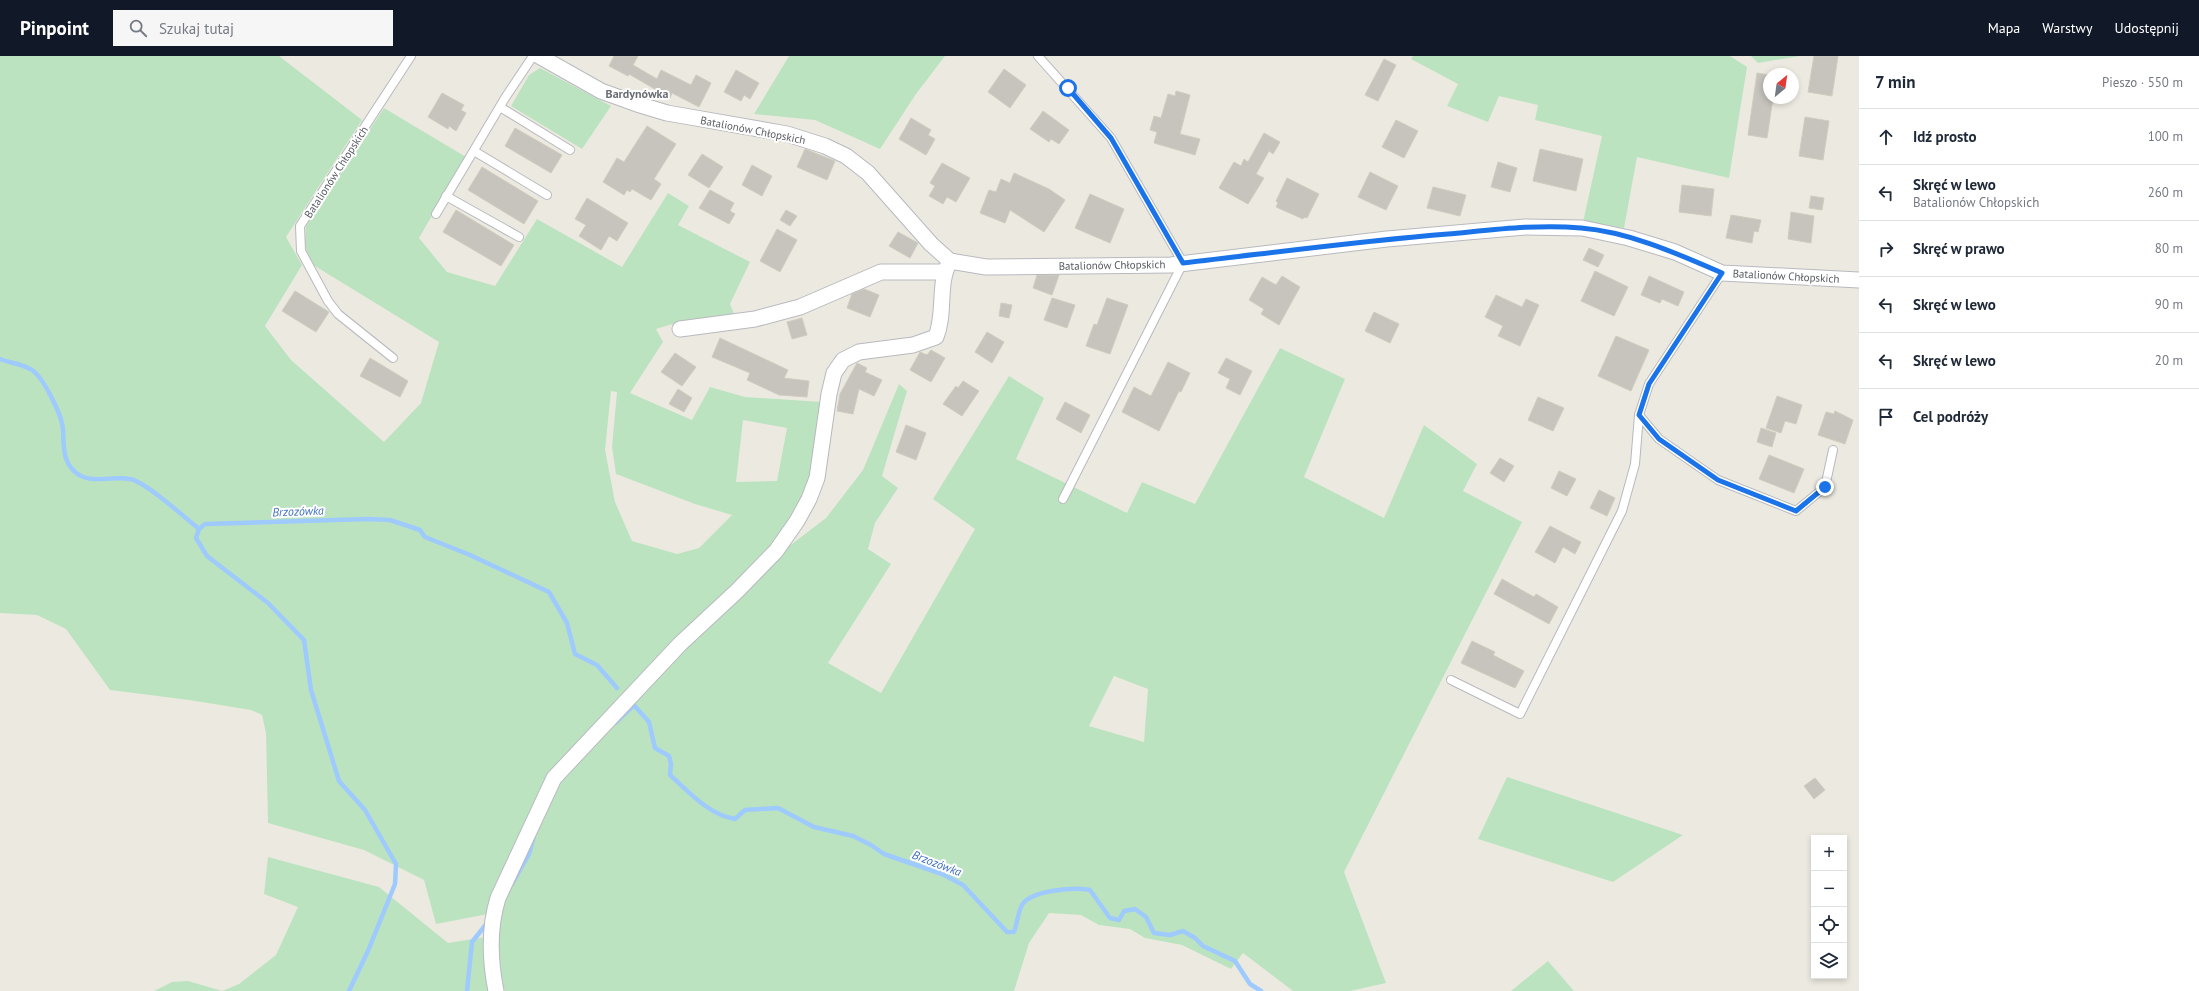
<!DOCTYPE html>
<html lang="pl">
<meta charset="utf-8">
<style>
body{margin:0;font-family:"PT Sans",sans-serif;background:#f6f6f7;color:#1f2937}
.controls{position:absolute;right:12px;bottom:12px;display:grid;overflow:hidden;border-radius:0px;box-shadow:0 2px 6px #0003}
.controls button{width:36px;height:36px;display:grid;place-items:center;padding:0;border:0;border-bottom:1px solid #e0e1e3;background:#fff;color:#1f2937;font:20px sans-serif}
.compass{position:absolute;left:1763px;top:12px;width:36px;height:36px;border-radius:50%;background:#fff;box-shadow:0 2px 6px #0003;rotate:29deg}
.stop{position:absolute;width:12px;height:12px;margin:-9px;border:3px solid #1a73e8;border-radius:50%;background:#fff}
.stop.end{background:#1a73e8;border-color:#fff;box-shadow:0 1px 4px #0008}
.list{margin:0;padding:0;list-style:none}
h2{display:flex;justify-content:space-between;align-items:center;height:52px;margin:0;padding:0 16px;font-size:17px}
h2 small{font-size:13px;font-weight:400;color:#747a83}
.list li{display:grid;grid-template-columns:26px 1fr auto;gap:12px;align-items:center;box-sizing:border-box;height:56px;padding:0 16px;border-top:1px solid #e0e1e3}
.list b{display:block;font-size:15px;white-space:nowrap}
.list p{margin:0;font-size:13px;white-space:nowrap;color:#747a83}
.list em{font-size:13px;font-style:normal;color:#747a83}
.icon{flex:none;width:22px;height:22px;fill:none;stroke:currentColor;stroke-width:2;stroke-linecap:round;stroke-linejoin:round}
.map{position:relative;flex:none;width:1859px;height:935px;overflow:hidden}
header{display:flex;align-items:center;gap:24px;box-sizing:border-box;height:56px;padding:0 20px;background:#111827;color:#fff}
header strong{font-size:19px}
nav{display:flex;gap:22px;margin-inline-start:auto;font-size:14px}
.search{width:280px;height:36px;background:#f6f6f7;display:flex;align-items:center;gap:10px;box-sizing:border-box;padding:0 14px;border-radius:0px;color:#747a83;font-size:15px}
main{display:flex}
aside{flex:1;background:#fff}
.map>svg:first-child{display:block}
</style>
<header>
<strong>Pinpoint</strong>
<div class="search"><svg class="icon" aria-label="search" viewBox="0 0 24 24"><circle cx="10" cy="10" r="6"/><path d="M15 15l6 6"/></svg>Szukaj tutaj</div>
<nav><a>Mapa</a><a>Warstwy</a><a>Udostępnij</a></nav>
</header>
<main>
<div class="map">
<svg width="1859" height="935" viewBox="0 0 1859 935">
<rect width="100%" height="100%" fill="#eceae0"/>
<g fill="#bce3c0" fill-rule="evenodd">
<path d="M0,0H279L362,64L286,181L302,209L265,270L291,304L384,386L421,347L439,286L310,207L305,188L306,170L384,52L466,101L419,182L447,216L495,230L537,163L622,211L668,137L689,150L678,169L750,206L730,248L734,258L682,265L656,273L663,286L630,337L692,364L710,331L745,341L822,346L818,391L806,441L752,527L788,491L826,462L863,414L899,328L907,335L882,420L898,432L875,467L868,493L891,508L828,607L881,637L975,473L933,443L1009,320L1044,342L1016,403L1127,457L1142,426L1195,448L1280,292L1345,323L1304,421L1384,462L1424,369L1477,408L1463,435L1522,466L1344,816L1386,927L1350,935H1293L1243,897L1231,913L1182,889L1145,882L1130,873L1099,869L1081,859L1049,857L1029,887L1014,935H505L502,927L497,878V852L528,761L496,827L488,858L436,868L424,824L364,794L268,767L266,677L262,659L251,654L189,644L110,634L66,573L37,559L0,557ZM611,335L617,336L612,391L616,418L695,448L732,459L699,492L677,498L632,485L615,446L605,394ZM743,364L787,372L777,425L736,426ZM1114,620L1148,633L1144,686L1089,670Z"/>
<path d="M789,0H945L916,38L880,93L815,64L754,58Z"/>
<path d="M1413,0H1730L1747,11L1729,122L1637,101L1624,172L1583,166L1602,80L1535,64L1538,49L1499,40L1488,66L1447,50L1458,28L1411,3Z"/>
<path d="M1751,0H1800L1758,7Z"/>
<path d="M540,12L611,50L582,93L511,50L529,19Z"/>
<path d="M1507,721L1683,779L1613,826L1478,783Z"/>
<path d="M268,801L379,831L448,887L486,881L492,935H154L172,926L188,925L222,935L239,928L276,899L298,851L264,838Z"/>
<path d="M1548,905L1574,935H1511Z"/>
</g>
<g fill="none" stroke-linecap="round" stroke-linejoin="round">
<g stroke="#9ecafd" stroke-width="4.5">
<path d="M0,303C10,307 23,308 32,314C43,321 62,359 63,373C64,388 62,404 74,415C89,430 112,419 130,423C146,426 184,461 199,473L205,468L368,463L390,464L420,474L425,481L470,499L549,536L567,567L575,598L597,609L617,632"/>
<path d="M199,473L196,482L207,500L268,547L304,584L311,634L339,725L365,754L396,808L395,828L368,895L349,935"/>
<path d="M632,647L649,666L655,692L669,700L671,708L670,719C689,736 709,759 735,763L745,754L778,752L814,771L853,780L871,789L884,798L942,818L963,829L1007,876H1014C1017,868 1018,856 1022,849C1031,834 1074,831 1090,834L1110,862L1119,864L1124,855L1135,853L1146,861L1154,877L1170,879L1183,875L1195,882L1203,890L1235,905L1250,928L1261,935"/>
<path d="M615,667L633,650"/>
<path d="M512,828L529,798L534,780"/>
<path d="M467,935L472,886L488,866"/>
</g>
</g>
<g fill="#c6c4bd" stroke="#d0ccbe">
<path d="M614,0H638L633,9L657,23L661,14L691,29L696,19L711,27L699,51L672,37L670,42L629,18L628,20L609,10Z"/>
<path d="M1814,0H1838L1832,40L1808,36Z"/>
<path d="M1384,3L1396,9L1378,45L1365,39Z"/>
<path d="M1004,13L1026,29L1010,52L988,36Z"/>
<path d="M736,14L759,27L750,43L744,39L741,45L724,36Z"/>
<path d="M1757,17L1769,19V42H1773L1767,82L1748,79Z"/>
<path d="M1176,35L1190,39L1180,78L1200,83L1195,99L1154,87L1157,76L1150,74L1154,60L1161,62L1168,38L1175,40Z"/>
<path d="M442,37L464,49L461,54L466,57L456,75L449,70L448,73L428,61Z"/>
<path d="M1043,55L1069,74L1059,88L1051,83L1049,86L1030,73Z"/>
<path d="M1805,61L1829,65L1823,104L1799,100Z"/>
<path d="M911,62L931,74L928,79L935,83L926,99L899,83Z"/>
<path d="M1396,64L1418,75L1404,102L1382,91Z"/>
<path d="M647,70L676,88L654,123L661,128L651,144L632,133L630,136L627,134L624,139L603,126L617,102L624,106Z"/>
<path d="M515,72L562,99L551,117L505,90Z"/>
<path d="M1264,77L1280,86L1273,98L1269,95L1256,118L1264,122L1248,148L1219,132L1234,106L1241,110L1244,103L1248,106Z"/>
<path d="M805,93L835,105L827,124L797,111Z"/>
<path d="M1540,93L1583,103L1576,135L1533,125Z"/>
<path d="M702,98L723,111L709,132L688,119Z"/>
<path d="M1498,106L1517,112L1510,136L1491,131Z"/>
<path d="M942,107L970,122L956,146L947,141L943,148L929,140L935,130L930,127Z"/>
<path d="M752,109L772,120L762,140L742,129Z"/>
<path d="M482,111L538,145L524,168L468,134Z"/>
<path d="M1370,116L1398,130L1386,154L1358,141Z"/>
<path d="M1014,117L1049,133L1065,144L1044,176L1010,154L1005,167L980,157L989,134L996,136L1001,123L1010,127Z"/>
<path d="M1287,122L1319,138L1307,162L1304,161L1303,163L1276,151L1278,147L1276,145Z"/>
<path d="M1682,129L1714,133L1711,160L1679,156Z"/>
<path d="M1433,131L1466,139L1460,160L1427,152Z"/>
<path d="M710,134L734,147L730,155L735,158L729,168L699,152Z"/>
<path d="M1090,138L1124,153L1110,187L1075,172Z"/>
<path d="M1811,140L1824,142L1822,154L1809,152Z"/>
<path d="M587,142L628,167L617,185L609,180L601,194L579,180L586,169L575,163Z"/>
<path d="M456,154L514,189L501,210L443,176Z"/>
<path d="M786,154L797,160L790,170L780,164Z"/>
<path d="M1791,156L1814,160L1811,187L1788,183Z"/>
<path d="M1731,159L1761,164L1758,176L1754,175L1752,187L1726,182Z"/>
<path d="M777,173L797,184L780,216L760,205Z"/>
<path d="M898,176L918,187L910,202L889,190Z"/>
<path d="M1589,192L1604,199L1598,211L1583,204Z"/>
<path d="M1595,215L1628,231L1614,260L1581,245Z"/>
<path d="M1037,219H1059L1052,239L1033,232Z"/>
<path d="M1282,220L1300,231L1279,269L1261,258L1264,253L1249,244L1262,221L1276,229Z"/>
<path d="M1649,220L1684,236L1678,250L1662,243L1660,247L1641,239Z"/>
<path d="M864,233L879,239L870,261L847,252L852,238Z"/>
<path d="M295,235L329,256L316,276L282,255Z"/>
<path d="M1496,239L1522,251L1526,243L1539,249L1520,290L1498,280L1503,270L1485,261Z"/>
<path d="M1052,242L1075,249L1067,272L1044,264Z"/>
<path d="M1107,242L1128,249L1110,298L1086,290L1094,268L1097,269Z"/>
<path d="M1001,247L1012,249L1009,262L999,260Z"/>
<path d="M1374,256L1399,268L1390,287L1365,275Z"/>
<path d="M802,262L807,279L792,283L787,266Z"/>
<path d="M987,276L1004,286L992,307L975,296Z"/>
<path d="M1616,280L1649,294L1631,335L1598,320Z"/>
<path d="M720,282L788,314L784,322L809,325L807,341L779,339L747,324L750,317L712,301Z"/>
<path d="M931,294L945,302L931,326L910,314L920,296L927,299Z"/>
<path d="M675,297L696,311L682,330L661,316Z"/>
<path d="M370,302L408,325L400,341L360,320Z"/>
<path d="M1226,302L1252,315L1240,339L1226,332L1230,323L1218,317Z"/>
<path d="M1168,306L1190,317L1181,336L1179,335L1159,375L1122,356L1134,331L1151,340Z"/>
<path d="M857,307L867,312L865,316L882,324L874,340L859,333L853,358L837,355L840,338Z"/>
<path d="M963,325L979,335L962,360L943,348L956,330L958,332Z"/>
<path d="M678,333L692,342L684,356L669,348Z"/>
<path d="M1777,340L1802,349L1796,368L1785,365L1781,377L1766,372Z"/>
<path d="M1538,341L1564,352L1553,375L1528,364Z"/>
<path d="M1065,346L1090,359L1081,377L1056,363Z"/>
<path d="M1835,355L1853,364L1845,388L1818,379L1826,356L1834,358Z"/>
<path d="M906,369L926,377L916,404L896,396Z"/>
<path d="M1761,372L1776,377L1772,391L1757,386Z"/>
<path d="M1769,399L1804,413L1794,437L1759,423Z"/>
<path d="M1500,402L1514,410L1504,426L1490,417Z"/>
<path d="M1559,415L1576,423L1567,440L1551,432Z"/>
<path d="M1599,434L1615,442L1607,460L1590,452Z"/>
<path d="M1550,470L1581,486L1575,498L1563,491L1555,507L1535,496Z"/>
<path d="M1502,523L1534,541L1536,538L1558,551L1549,568L1494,538Z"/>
<path d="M1472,585L1495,596L1493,599L1524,615L1515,632L1461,607Z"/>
<path d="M1815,722L1825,734L1814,743L1804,730Z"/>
</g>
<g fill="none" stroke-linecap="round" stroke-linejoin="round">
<g stroke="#b8b9bf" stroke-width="10">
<g id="service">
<path d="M1038,0L1111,82L1183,207L1063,443"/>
<path d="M500,51L570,94"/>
<path d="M474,95L547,139"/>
<path d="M446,140L519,181"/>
<path d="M436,158L505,42L533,0"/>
<path d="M1722,217L1649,328L1639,359L1659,383L1718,424L1796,455L1825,431L1833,394"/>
<path d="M393,302L338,258L328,245L301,195L300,170L411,0"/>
<path d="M1451,624L1520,658L1622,455L1635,408L1639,359"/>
</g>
</g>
<g stroke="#b8b9bf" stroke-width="17">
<g id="minor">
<path d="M539,0L601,35L637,48L667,57L787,78L825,90L846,100L868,117L931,188L950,205L986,211L1171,209L1387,183L1525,171L1582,172L1629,182L1675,196L1722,217L1859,224"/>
<path d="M680,273L755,263L800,251L881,216H944"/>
<path d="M496,935C490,905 489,871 498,842L554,722L680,588L737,535L776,495L797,465L809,443L817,422L829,338L834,317L843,304L859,296L913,289L936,281C946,256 937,228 950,205"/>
</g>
</g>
<use href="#service" stroke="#fff" stroke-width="8"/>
<use href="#minor" stroke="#fff" stroke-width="15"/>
</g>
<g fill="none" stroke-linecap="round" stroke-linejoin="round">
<path stroke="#1a73e8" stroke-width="5" d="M1068,32L1111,82L1183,207C1271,197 1360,185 1448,178C1492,174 1537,168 1581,172C1630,176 1678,198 1722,217L1649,328L1639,359L1659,383L1718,424L1796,455L1825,431"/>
</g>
<g text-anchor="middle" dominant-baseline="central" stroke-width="4" stroke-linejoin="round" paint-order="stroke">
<g font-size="11" fill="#595b61" stroke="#fff">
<text transform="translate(753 74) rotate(11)">Batalionów Chłopskich</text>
<text transform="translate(336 116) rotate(-57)">Batalionów Chłopskich</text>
<text transform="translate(1112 209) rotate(-1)">Batalionów Chłopskich</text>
<text transform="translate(1786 220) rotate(3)">Batalionów Chłopskich</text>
</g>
<g font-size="12" font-weight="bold" fill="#6a6d73" stroke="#fff">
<text x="637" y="37">Bardynówka</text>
</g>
<g font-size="12" font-style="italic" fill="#4272c0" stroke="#fff">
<text transform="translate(298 455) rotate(-2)">Brzozówka</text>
<text transform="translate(937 807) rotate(21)">Brzozówka</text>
</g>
</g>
</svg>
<div class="controls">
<button>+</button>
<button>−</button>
<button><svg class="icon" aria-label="locate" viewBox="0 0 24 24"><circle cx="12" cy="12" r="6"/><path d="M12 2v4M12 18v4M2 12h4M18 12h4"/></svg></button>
<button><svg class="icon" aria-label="layers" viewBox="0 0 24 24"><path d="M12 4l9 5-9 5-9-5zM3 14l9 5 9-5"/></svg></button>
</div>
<svg class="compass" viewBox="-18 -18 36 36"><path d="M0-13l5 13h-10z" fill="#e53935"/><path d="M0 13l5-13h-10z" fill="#747a83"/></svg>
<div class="stop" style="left:1068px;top:32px"></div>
<div class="stop end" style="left:1825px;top:431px"></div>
</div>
<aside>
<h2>7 min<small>Pieszo · 550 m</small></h2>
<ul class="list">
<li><svg class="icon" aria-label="ahead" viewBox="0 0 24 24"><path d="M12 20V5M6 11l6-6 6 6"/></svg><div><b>Idź prosto</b></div><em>100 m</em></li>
<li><svg class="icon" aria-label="left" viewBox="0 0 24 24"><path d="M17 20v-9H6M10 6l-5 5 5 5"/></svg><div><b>Skręć w lewo</b><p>Batalionów Chłopskich</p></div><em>260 m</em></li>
<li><svg class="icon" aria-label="right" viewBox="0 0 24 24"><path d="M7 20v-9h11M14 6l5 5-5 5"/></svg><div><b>Skręć w prawo</b></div><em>80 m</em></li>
<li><svg class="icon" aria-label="left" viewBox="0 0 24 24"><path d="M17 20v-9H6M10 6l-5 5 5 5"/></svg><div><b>Skręć w lewo</b></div><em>90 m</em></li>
<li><svg class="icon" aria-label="left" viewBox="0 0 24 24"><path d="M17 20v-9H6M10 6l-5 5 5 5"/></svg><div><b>Skręć w lewo</b></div><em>20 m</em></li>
<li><svg class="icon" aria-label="arrive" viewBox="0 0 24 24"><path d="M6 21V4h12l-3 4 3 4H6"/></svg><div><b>Cel podróży</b></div></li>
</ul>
</aside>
</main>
